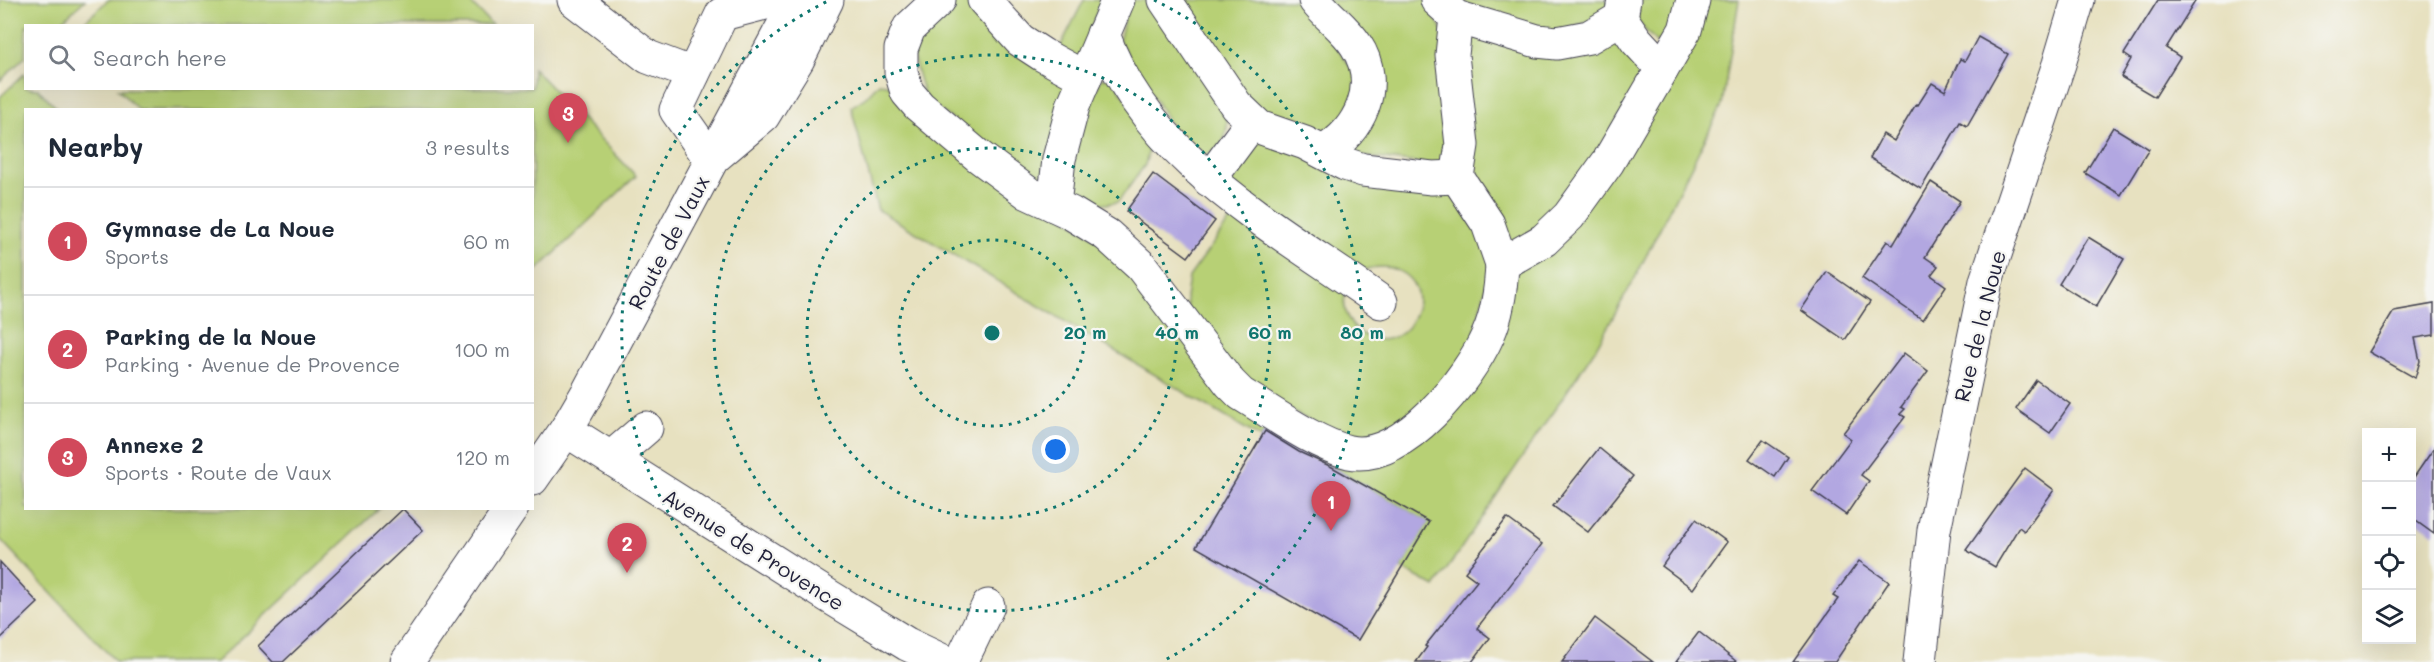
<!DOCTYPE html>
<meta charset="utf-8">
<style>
body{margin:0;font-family:Mali,sans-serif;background:#f2f2f3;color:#1f2937}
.controls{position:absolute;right:18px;bottom:18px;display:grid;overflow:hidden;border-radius:0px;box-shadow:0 6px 24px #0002}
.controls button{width:54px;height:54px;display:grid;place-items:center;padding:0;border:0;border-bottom:2px solid #e0e1e3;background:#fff;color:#1f2937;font:30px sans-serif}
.you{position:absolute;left:1056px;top:450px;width:21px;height:21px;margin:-15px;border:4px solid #fff;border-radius:50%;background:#1a73e8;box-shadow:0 0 0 9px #1a73e833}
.badge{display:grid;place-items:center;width:39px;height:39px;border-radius:50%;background:#d1495b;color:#fff;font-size:20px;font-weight:700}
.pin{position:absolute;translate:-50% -50px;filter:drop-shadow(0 2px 3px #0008)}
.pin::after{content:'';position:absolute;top:32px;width:21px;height:18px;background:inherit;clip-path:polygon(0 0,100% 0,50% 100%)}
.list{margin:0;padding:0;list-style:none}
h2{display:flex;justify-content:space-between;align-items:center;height:78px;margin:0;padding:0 24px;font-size:26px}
h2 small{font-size:20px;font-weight:400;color:#747a83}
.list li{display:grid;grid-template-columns:39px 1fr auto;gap:18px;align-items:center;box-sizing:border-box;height:108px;padding:0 24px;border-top:2px solid #e0e1e3}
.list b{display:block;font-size:22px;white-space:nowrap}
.list p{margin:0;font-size:20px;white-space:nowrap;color:#747a83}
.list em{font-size:20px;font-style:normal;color:#747a83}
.icon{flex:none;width:33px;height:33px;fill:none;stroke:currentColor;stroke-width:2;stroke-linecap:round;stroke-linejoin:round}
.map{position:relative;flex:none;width:2434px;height:662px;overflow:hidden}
.search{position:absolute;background:#fff;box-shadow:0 6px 24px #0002;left:24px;top:24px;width:510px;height:66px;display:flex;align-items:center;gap:15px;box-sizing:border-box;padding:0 21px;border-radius:0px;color:#747a83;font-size:22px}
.panel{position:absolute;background:#fff;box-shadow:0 6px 24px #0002;left:24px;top:108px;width:510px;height:402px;border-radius:0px}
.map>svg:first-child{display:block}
</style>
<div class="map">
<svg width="2434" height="662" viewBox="0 0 2434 662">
<rect width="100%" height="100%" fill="#f6f6f2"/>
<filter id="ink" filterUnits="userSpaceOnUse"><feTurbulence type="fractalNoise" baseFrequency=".0167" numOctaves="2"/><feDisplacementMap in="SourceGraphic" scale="12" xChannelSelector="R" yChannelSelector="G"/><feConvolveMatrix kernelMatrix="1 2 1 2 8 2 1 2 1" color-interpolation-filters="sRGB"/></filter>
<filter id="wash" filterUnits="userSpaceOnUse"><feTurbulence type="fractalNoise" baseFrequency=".008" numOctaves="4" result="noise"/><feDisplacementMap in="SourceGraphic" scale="24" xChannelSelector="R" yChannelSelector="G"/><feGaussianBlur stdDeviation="1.35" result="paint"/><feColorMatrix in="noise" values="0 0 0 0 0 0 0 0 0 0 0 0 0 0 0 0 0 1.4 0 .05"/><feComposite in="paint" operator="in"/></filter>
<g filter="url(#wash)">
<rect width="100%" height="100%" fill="#e7e1c0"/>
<g fill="#b7d075" stroke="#6c7958" stroke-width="1.5">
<path d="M0,0H85L58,25L26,26L25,57L0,81Z"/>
<path d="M108,0H468L492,25H81Z"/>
<path d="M958,0H968L1075,80L1041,185L925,99L911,50L951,2Z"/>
<path d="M1084,0H1102L1078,60L1059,49Z"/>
<path d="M1129,0H1158L1227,118C1228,135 1223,150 1205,155L1177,135L1119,41Z"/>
<path d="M1174,0H1307L1360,82L1332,139L1263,121Z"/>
<path d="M1324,0H1426L1443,32L1455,145L1445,166L1351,155L1372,102Z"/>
<path d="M1451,0H1614L1612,12L1557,34Z"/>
<path d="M1635,0H1683L1669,39L1656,42L1637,21Z"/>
<path d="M1702,0H1739L1722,105L1635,278L1594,351L1435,587L1401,568L1428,522L1267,429L1261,438L878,210L851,107L866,97L879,83L887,84L912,112L1102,243L1311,446L1410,443L1511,269L1532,259Z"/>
<path d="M1470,34L1613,36C1626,49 1640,60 1642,79L1562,211L1510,245L1475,187L1463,40Z"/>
<path d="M533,68L636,176L533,274L532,110H138L118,89L532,88Z"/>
<path d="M24,74L26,88L38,89L58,109L26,110V508L379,509L216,662H116L0,539V97Z"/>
<path d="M1112,78L1152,138L1145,165L1118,202L1106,204L1096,202L1079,191L1072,181L1069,152L1101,79Z"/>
<path d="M1263,140L1445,191L1459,198L1493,258L1470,351L1400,427L1352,443L1246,387L1188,311L1186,298L1189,277L1238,209L1347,285C1331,335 1392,360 1413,319C1432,282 1391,252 1355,275L1227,182L1238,153Z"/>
</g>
<g id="blocks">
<g fill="#b2a7e1">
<path d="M2158,0H2196L2166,48L2180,57L2155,97L2121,77L2131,59L2124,54Z"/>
<path d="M1978,37L2008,54L1967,126L1960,122L1921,189L1870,158L1883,134L1894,141L1916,104L1918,105L1932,83L1945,91L1960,59L1965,61Z"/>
<path d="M2113,127L2149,149L2121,195L2085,173Z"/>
<path d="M1153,174L1215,221L1188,257L1126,211Z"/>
<path d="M1931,182L1960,201L1925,257L1938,266L1931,275L1946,286L1923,320L1862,278L1887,241L1893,245Z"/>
<path d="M2088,237L2124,259L2096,307L2059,284Z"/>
<path d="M1827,272L1870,302L1845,340L1801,310Z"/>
<path d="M2434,304V335L2415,338L2420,361L2415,378L2369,352L2394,311Z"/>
<path d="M1904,353L1928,371L1901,407L1905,409L1900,414L1905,417L1861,475L1869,481L1846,515L1812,491L1851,439L1843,433Z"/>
<path d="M2036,380L2070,404L2050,433L2016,409Z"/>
<path d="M1265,431L1299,452L1332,467L1429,522L1358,640L1196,547Z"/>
<path d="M1763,440L1788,457L1775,477L1749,459Z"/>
<path d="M1599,448L1633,476L1588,532L1553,506Z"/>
<path d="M2434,448V534L2412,518V480Z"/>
<path d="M2025,468L2054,490L2024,531L2019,527L1995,567L1966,550Z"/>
<path d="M403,509L423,530L283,662H273L258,646Z"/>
<path d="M1507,518L1542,544L1477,628L1490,638L1472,662H1416L1427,647L1425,646L1477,581L1465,572Z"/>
<path d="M1696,519L1727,542L1693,589L1662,566Z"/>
<path d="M1859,561L1889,582L1835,662H1793L1838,599L1833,596Z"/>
<path d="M0,562L38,603L0,639Z"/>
<path d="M1595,618L1653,662H1562Z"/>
<path d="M1699,632L1737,662H1676Z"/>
</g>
</g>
</g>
<g filter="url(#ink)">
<use href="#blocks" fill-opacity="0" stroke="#403f4f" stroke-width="1.5"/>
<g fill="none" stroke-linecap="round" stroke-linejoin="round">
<g stroke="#403f4f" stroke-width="35">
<g id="minor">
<path d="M574,0L648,57L693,74"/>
<path d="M777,0L722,14L676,110L711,160L763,116L798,59L827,0"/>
<path d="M939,0L909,28L901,49V72L907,92L919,106L977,155L1028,193L1071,213L1107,235L1141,266L1230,383L1241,394C1271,412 1315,444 1349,452C1403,463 1469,378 1488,335C1498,313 1501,288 1502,264L1544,240L1569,216L1608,162L1685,30L1693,0"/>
<path d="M984,0L1020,40L1043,55L1085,78"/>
<path d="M1165,0L1236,105L1259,127L1305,143L1345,164L1363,170L1432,178L1457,177"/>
<path d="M1315,0C1327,16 1345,28 1356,45C1382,84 1360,132 1323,152"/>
<path d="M1437,0L1456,17L1537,41L1557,43L1589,37L1621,18L1624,0"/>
<path d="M1456,17L1452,55L1462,145L1457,177L1488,224L1502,264"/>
<path d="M1621,18L1636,40L1662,68"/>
<path d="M1103,34C1147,161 1278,228 1381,302"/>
<path d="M1209,180L1252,122"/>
<path d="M1054,205L1059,159L1073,106L1118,0"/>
<path d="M566,430L830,597L907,644L945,662"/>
<path d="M611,458L646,428"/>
<path d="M532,479L566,430L588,392L797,0"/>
<path d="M407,662L512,508"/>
<path d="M961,662L988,606"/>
<path d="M1920,662L1934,530L1986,281L2059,64L2078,0"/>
</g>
</g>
<use href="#minor" stroke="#fff" stroke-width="33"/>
</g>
</g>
<g fill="none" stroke="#0f766e" stroke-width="3" stroke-dasharray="3 6">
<circle cx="992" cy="333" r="93"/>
<circle cx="992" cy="333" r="185"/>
<circle cx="992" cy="333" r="278"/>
<path d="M821 661A370 370 0 0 1 830 0M1154 0A370 370 0 0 1 1163 661"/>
</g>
<g text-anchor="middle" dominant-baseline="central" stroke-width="4.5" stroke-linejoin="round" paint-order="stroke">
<g font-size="21" fill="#22223b" stroke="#f6f6f2">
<text transform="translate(668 242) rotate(-62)">Route de Vaux</text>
<text transform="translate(1979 326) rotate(-76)">Rue de la Noue</text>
<text transform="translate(754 549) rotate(32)">Avenue de Provence</text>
</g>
</g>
<circle cx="992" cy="333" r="9" fill="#0f766e" stroke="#f6f6f2" stroke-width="3"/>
<g font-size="18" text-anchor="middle" font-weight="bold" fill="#0f766e" stroke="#f6f6f2" stroke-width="4.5" stroke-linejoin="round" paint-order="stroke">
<text x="1085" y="339">20 m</text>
<text x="1177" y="339">40 m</text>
<text x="1270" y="339">60 m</text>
<text x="1362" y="339">80 m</text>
</g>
</svg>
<div class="controls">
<button>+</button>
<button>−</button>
<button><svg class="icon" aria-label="locate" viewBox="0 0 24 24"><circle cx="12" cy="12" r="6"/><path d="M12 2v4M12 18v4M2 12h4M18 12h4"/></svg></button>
<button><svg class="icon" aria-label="layers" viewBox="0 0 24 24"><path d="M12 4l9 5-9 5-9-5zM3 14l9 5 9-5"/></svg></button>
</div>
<div class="you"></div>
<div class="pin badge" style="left:1331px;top:531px">1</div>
<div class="pin badge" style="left:627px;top:573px">2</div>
<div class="pin badge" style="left:568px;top:143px">3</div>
<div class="search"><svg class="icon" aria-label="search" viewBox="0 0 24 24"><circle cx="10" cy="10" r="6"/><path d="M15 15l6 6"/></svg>Search here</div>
<section class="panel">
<h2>Nearby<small>3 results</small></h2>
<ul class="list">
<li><span class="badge">1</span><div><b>Gymnase de La Noue</b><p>Sports</p></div><em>60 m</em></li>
<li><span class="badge">2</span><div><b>Parking de la Noue</b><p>Parking · Avenue de Provence</p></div><em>100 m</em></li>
<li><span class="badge">3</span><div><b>Annexe 2</b><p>Sports · Route de Vaux</p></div><em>120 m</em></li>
</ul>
</section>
</div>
